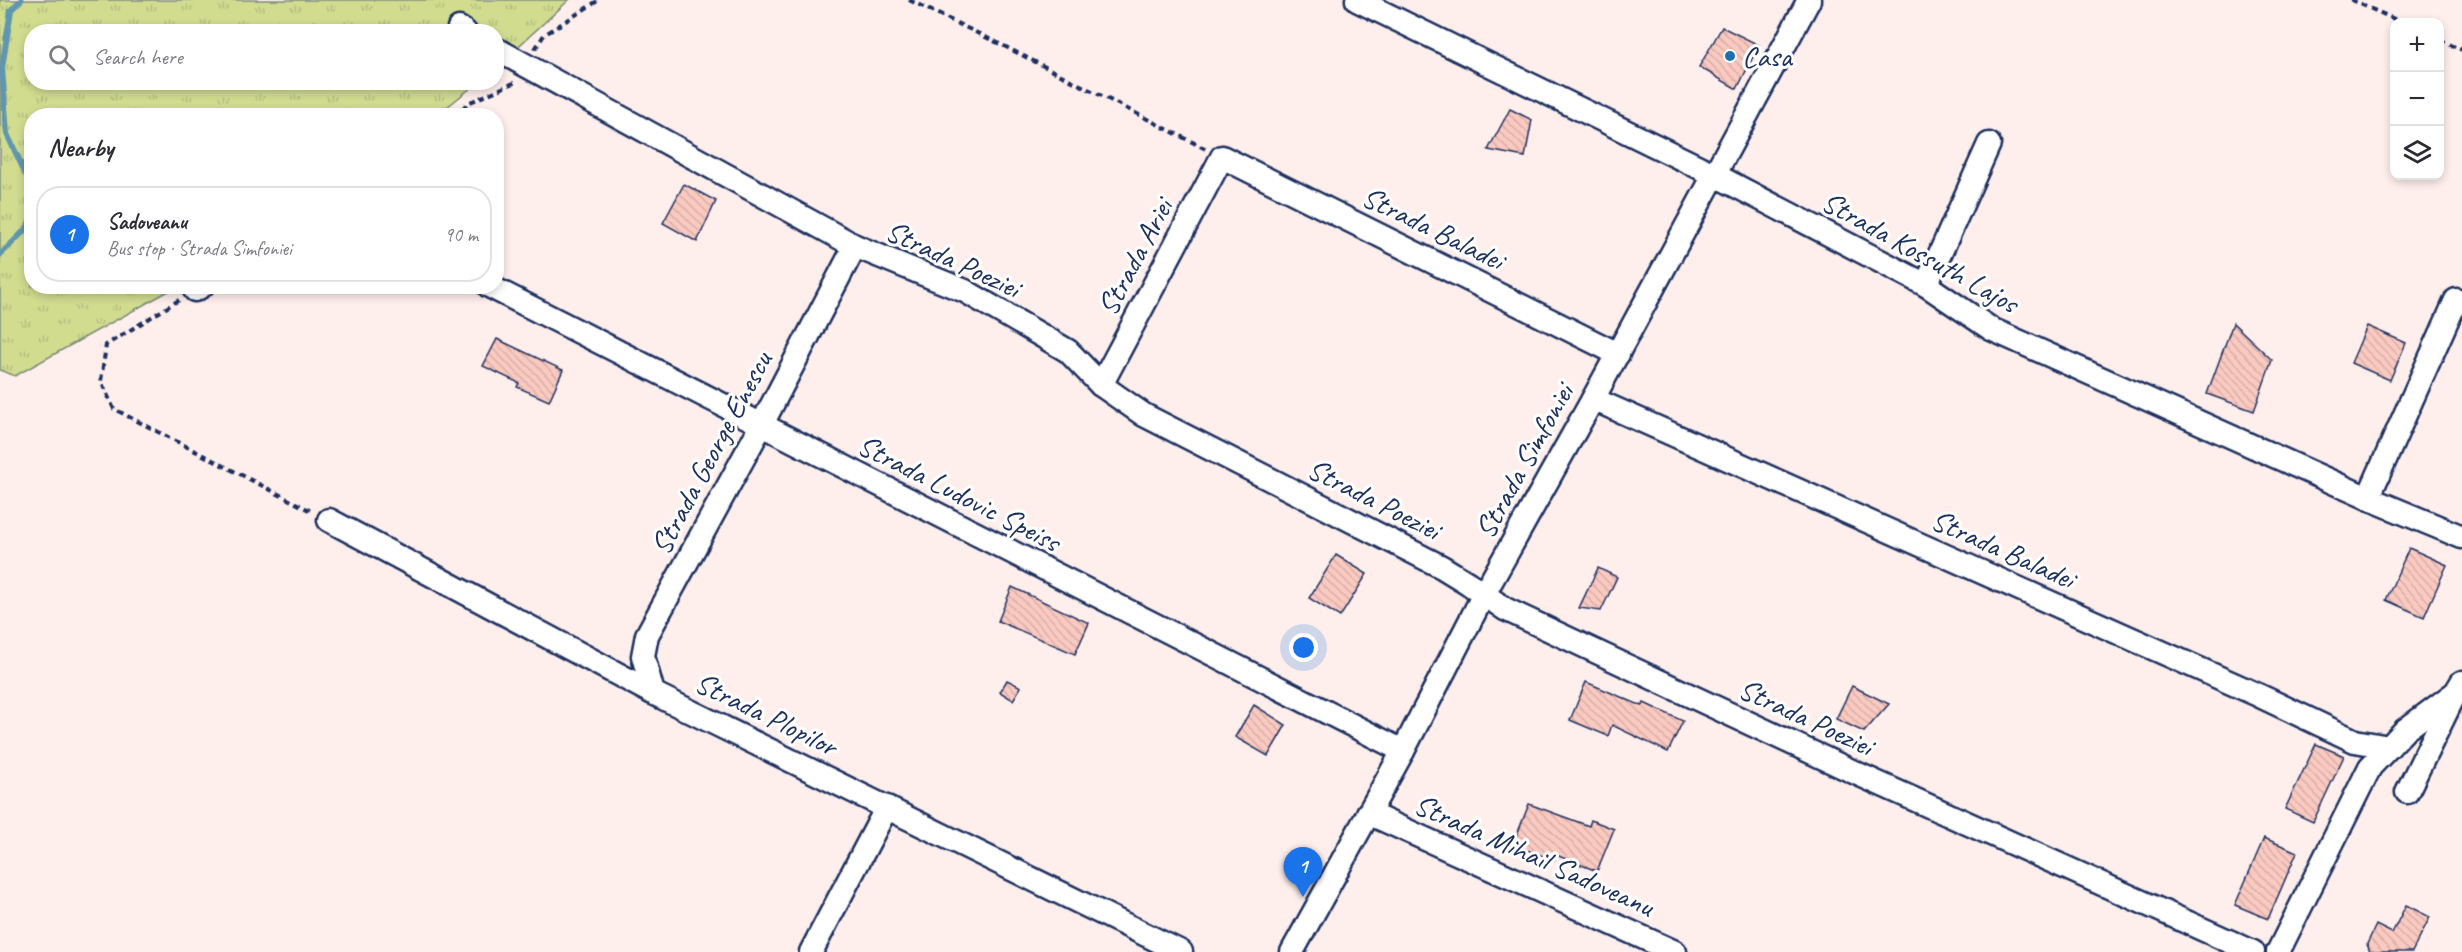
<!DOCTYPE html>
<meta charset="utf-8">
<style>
body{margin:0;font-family:Caveat,sans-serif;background:#f2f2f3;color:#2b2b33}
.controls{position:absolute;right:18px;top:18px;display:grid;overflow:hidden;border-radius:12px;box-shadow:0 3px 9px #0003}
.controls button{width:54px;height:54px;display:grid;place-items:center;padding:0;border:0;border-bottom:2px solid #e1e1e2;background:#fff;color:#2b2b33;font:30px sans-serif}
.you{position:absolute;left:1304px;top:648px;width:21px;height:21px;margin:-15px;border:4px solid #fff;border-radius:50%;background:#1a73e8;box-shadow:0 0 0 9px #1a73e833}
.badge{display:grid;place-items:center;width:39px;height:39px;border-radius:50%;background:#1a73e8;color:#fff;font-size:20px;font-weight:700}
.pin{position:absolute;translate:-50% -50px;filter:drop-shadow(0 2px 3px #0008)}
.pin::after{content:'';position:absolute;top:32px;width:21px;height:18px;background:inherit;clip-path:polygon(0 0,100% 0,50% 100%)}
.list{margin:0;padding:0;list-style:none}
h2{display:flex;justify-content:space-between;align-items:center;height:78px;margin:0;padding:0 24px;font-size:26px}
h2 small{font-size:20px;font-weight:400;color:#7c7c81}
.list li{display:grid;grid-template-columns:39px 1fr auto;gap:18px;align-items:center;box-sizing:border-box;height:96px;margin:0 12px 12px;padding:0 12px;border:2px solid #e1e1e2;border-radius:24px}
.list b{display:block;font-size:22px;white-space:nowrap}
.list p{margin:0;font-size:20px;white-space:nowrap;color:#7c7c81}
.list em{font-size:20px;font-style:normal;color:#7c7c81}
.icon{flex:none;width:33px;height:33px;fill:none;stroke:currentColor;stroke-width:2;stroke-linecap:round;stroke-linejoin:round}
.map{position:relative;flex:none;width:2462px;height:952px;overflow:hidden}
.search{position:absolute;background:#fff;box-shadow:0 3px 9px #0003;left:24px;top:24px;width:480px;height:66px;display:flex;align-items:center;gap:15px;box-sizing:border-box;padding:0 21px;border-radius:24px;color:#7c7c81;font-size:22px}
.panel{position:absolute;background:#fff;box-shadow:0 3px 9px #0003;left:24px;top:108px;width:480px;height:186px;border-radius:24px}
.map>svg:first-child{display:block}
</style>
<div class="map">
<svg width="2462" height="952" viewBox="0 0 2462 952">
<defs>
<pattern id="grass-tufts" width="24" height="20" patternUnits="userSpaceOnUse" patternTransform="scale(1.5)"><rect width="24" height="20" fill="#d1dc8f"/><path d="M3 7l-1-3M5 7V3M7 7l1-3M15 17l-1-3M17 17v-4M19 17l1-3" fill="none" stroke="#b3bd7e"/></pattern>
<pattern id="building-back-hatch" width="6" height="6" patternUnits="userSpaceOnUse" patternTransform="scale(1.5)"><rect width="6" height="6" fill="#facac1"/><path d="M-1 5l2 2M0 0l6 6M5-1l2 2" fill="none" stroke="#d6aea8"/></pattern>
</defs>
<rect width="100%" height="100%" fill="#feefec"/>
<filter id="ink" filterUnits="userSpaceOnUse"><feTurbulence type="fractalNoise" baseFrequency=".0167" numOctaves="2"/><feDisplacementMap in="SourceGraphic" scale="12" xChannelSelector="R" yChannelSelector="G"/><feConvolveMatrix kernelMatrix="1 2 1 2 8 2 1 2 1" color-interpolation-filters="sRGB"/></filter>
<g filter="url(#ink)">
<path fill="url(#grass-tufts)" stroke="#768676" stroke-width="1.5" d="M0,0H569L497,66L496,32H32V82L477,83L437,115L32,116V286L176,287L15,376L0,370Z"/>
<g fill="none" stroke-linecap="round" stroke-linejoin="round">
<g stroke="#5e97ae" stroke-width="6">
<path d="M21,0L11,10L2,68L7,134L32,187"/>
<path d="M0,255L27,228L32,217"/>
</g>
</g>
<g fill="url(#building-back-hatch)" stroke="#1b2f5e" stroke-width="1.5">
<path d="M1722,27L1759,45L1737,89L1699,67Z"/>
<path d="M1510,109L1532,120L1525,157L1488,150Z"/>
<path d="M684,184L716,201L697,242L663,223Z"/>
<path d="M2233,323L2272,360L2254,411L2207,394Z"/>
<path d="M2367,326L2406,343L2390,380L2351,363Z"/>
<path d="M497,339L563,370L549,401L517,387L519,383L483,366Z"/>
<path d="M2409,548L2447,565L2424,617L2386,600Z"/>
<path d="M1336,555L1367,574L1340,617L1309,598Z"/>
<path d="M1598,568L1617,577L1601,611L1579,608Z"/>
<path d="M1012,587L1089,623L1075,654L998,621Z"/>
<path d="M1007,680L1021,687L1013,700L1000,692Z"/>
<path d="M1586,682L1642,706L1644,703L1683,721L1668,752L1612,725L1608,736L1570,720Z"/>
<path d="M1852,686L1889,704L1864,732L1836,719Z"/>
<path d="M1254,705L1286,725L1268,756L1235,737Z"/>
<path d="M2316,744L2344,756L2313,822L2285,809Z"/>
<path d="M1529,804L1589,826L1591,820L1614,829L1597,871L1556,855L1554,860L1513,845Z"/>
<path d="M2264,838L2297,852L2268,919L2235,905Z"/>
<path d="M2406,905L2430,917L2412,952H2370L2367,944L2376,925L2392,933Z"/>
</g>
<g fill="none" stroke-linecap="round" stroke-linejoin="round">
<g stroke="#1b2f5e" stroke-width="27">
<g id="minor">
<path d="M1357,0L1715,175L1926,285L1991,329L2368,498L2462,537"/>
<path d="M459,28L465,32"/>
<path d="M496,49L855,246L965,291L1068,351L1101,385L1144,415L1442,567L1468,583L1505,609L1858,774L2253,952"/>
<path d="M1926,285L1989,144"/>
<path d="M489,286L1403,751"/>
<path d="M195,290L202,286"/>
<path d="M1101,385L1222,157L1618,354"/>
<path d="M1593,399L2258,695L2355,741L2389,747"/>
<path d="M2368,498L2456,300"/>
<path d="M329,520L653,693L1181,952"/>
<path d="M653,693L643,656L647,635L761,426L855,246"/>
<path d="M2407,792L2454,696"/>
<path d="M1368,813L1675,952"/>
<path d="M811,952L887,807"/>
<path d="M1292,952L1403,751L1484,594L1593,399L1809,0"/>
<path d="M2278,952L2370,767L2405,730L2456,692L2462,682"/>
</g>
</g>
<g stroke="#1b2f5e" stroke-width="4" stroke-dasharray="6 4.5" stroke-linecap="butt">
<path d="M909,0L1002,45L1206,149"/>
<path d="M2351,0L2401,22"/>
<path d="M2440,40L2462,50"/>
<path d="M535,49L544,35L599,0"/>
<path d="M455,116L468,103L516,82"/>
<path d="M179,300L106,345L101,381L114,409L313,512"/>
</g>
<use href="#minor" stroke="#fff" stroke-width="22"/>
</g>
</g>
<circle fill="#1f6fb2" stroke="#fff" stroke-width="2" cx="1730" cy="56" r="6"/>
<g text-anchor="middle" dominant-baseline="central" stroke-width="6" stroke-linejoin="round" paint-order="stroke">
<g font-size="30" fill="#1b2f5e" stroke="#fff" text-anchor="start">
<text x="1742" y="56">Casa</text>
</g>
<g font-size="30" fill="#1b2f5e" stroke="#fff">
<text transform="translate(1433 228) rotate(26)">Strada Baladei</text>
<text transform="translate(1920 252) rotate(29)">Strada Kossuth Lajos</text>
<text transform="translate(1135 257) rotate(-62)">Strada Ariei</text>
<text transform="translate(953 259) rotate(25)">Strada Poeziei</text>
<text transform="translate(711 453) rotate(-62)">Strada George Enescu</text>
<text transform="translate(1524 461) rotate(-61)">Strada Simfoniei</text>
<text transform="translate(959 493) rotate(27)">Strada Ludovic Speiss</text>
<text transform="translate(1374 499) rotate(27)">Strada Poeziei</text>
<text transform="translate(2003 549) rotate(24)">Strada Baladei</text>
<text transform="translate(766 714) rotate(26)">Strada Plopilor</text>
<text transform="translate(1806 717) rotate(25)">Strada Poeziei</text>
<text transform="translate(1534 855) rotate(24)">Strada Mihail Sadoveanu</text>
</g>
</g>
</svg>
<div class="controls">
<button>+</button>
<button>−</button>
<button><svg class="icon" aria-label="layers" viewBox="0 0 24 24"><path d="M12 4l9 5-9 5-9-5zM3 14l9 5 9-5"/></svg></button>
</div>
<div class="you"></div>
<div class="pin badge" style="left:1303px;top:897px">1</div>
<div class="search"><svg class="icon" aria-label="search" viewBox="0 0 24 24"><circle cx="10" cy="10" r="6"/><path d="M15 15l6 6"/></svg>Search here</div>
<section class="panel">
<h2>Nearby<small></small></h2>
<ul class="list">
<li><span class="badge">1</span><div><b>Sadoveanu</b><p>Bus stop · Strada Simfoniei</p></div><em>90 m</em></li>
</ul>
</section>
</div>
